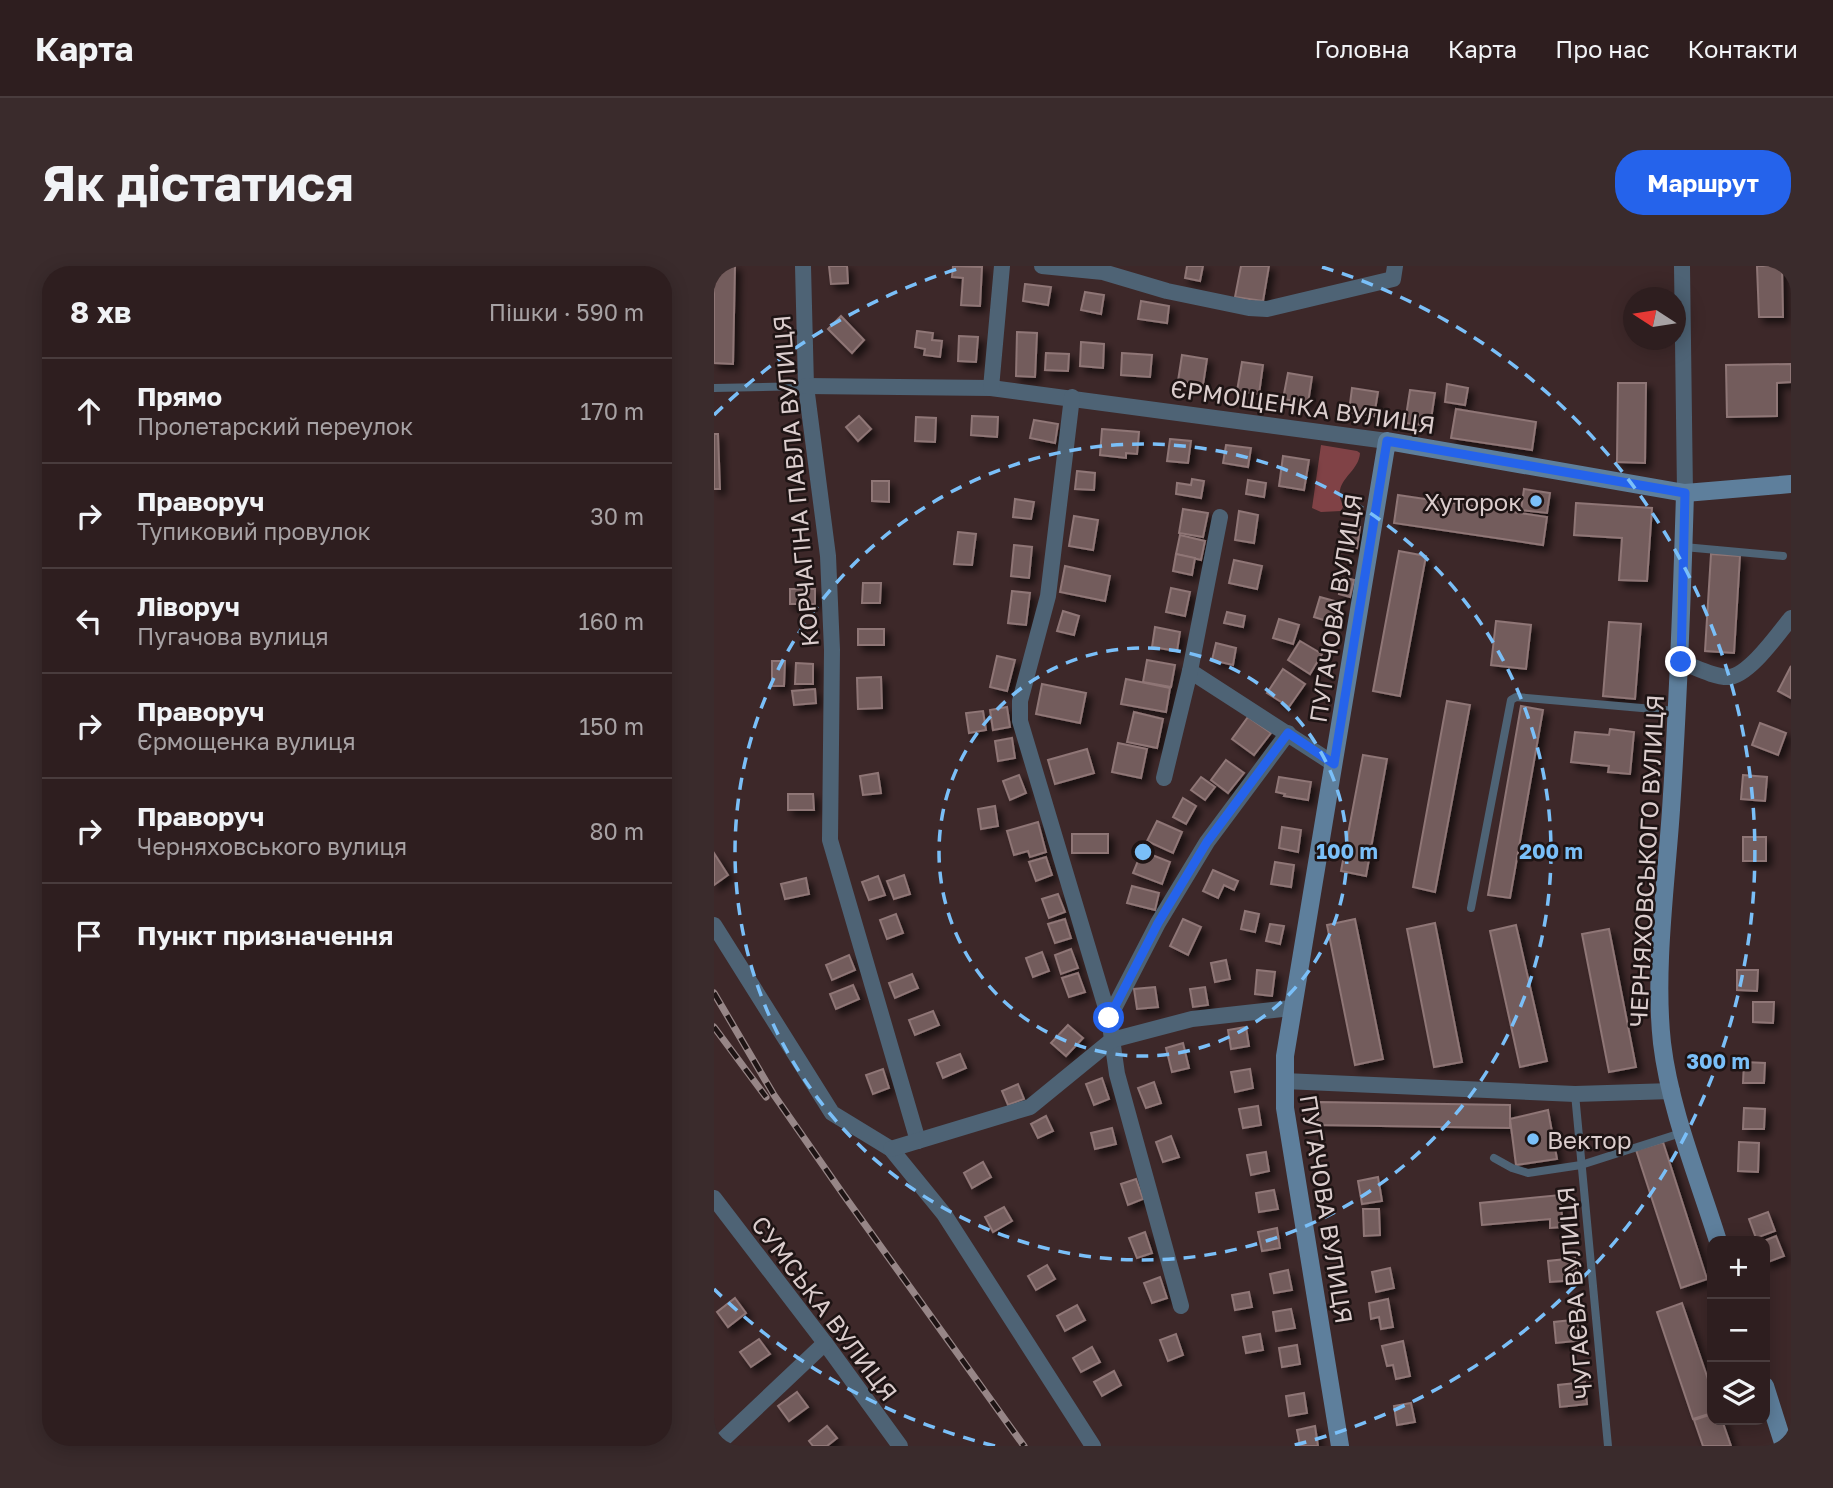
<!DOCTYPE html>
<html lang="uk">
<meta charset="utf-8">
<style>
body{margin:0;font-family:"Golos Text",sans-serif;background:#3a2b2c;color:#f1f3f6}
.controls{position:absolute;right:21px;bottom:21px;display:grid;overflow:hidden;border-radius:14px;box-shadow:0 4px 18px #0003}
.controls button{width:63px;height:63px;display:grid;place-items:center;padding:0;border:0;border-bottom:2px solid #493c3d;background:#2e1e1f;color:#f1f3f6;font:35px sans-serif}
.compass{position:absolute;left:909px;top:21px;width:63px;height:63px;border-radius:50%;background:#2e1e1f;box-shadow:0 4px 18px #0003;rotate:282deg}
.stop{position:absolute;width:21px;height:21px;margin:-16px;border:5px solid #2563eb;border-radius:50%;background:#fff}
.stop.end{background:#2563eb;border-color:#fff;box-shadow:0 2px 7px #0008}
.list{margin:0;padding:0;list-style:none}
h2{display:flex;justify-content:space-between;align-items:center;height:91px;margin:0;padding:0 28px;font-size:30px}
h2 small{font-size:23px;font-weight:400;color:#a7a2a4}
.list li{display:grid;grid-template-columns:46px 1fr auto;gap:21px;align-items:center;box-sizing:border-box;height:105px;padding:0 28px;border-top:2px solid #493c3d}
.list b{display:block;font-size:26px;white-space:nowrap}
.list p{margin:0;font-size:23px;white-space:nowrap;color:#a7a2a4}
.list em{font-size:23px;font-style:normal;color:#a7a2a4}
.icon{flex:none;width:38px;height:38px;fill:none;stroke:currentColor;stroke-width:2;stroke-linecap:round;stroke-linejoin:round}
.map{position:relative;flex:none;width:1077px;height:1180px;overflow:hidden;border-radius:28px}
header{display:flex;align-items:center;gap:42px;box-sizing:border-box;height:98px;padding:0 35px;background:#2e1e1f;border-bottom:2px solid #493c3d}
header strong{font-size:33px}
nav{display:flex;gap:38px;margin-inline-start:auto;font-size:24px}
.intro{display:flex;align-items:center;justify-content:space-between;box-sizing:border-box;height:168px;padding:0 42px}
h1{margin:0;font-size:49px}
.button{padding:18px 32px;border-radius:28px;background:#2563eb;color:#fff;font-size:24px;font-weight:700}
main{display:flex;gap:42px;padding:0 42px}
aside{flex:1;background:#2e1e1f;border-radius:28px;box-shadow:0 4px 18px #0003}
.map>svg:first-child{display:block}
</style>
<header>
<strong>Карта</strong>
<nav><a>Головна</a><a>Карта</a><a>Про нас</a><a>Контакти</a></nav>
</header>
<div class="intro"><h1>Як дістатися</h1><a class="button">Маршрут</a></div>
<main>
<aside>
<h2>8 хв<small>Пішки · 590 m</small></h2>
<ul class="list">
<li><svg class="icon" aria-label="ahead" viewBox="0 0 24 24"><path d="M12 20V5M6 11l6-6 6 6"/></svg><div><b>Прямо</b><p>Пролетарский переулок</p></div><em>170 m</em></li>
<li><svg class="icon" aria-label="right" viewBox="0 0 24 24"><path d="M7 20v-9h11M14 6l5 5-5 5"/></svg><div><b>Праворуч</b><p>Тупиковий провулок</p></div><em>30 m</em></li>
<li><svg class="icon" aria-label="left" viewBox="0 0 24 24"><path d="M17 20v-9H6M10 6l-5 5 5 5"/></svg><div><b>Ліворуч</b><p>Пугачова вулиця</p></div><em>160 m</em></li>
<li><svg class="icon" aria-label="right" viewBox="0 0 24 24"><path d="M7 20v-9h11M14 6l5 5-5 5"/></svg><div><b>Праворуч</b><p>Єрмощенка вулиця</p></div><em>150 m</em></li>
<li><svg class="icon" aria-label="right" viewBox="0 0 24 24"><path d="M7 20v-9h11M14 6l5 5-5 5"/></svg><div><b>Праворуч</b><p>Черняховського вулиця</p></div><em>80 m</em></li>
<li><svg class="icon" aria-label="arrive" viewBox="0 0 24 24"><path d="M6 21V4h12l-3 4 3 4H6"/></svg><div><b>Пункт призначення</b></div></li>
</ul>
</aside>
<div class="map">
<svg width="1077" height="1180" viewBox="0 0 1077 1180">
<defs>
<filter id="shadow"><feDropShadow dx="5" dy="5" stdDeviation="3.5" flood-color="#0009"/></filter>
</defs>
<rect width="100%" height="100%" fill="#3d2829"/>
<path fill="#804246" d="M607,179L643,185L646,187C645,203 629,210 626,224C624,230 628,236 629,241L627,245L607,246L598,242Z"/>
<g fill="#735c5c" stroke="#8f7676" stroke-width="2" filter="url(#shadow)">
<path d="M0,0H21L19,98L0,97Z"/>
<path d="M115,0H133L134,17L117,18Z"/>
<path d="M239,0L268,1L266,40L247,39L249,12L238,11Z"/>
<path d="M473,0H489L486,15L471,12Z"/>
<path d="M527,0H555L549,35L521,31Z"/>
<path d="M1043,0H1068L1069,51H1045Z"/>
<path d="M311,18L337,21L334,39L309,35Z"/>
<path d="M371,26L390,29L387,48L367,44Z"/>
<path d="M427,35L455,40L453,57L424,53Z"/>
<path d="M127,50L150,74L138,87L114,63Z"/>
<path d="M203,65L219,67L218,74L228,75L226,91L210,89L211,83L201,81Z"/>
<path d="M303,66L323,67L321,111L302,110Z"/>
<path d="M245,70L264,71L262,96L244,95Z"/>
<path d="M367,76L390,78L389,102L366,100Z"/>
<path d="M332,87L355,88L354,105L331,104Z"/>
<path d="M408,87L438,89L436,111L407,109Z"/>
<path d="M468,89L493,93L489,119L464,115Z"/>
<path d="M528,96L549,99L545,128L523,125Z"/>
<path d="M1077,98V116L1063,117V150L1013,151L1012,99Z"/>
<path d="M574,107L598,111L594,137L569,133Z"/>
<path d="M904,117H932L931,197L903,196Z"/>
<path d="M733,118L754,122L751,139L731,136Z"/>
<path d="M638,122L664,126L660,150L635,146Z"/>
<path d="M696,124L721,127L716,160L691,157Z"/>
<path d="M742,143L822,156L818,184L737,172Z"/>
<path d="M145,150L157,163L144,175L132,161Z"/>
<path d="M258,150L284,151L283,171L257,169Z"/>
<path d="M202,151L222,152L221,176L201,175Z"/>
<path d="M320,154L344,158L341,177L316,172Z"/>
<path d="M388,163L425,166L423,188L412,187V192L386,189Z"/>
<path d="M0,168H4L6,223H0Z"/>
<path d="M456,173L477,175L474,197L453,195Z"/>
<path d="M512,179L537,182L534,201L509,197Z"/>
<path d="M569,190L595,194L590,224L565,220Z"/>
<path d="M363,205L381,207L380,224L361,223Z"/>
<path d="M478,213L490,215L487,232L462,228L463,217L477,219Z"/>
<path d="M534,214L552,217L550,231L532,228Z"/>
<path d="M158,215H175V236L158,235Z"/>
<path d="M810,223L836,227L833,247L807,244Z"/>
<path d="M684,229L833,251L829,279L680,257Z"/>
<path d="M301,233L320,236L317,253L299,251Z"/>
<path d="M862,237L938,242L933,315L905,314L908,272L860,269Z"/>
<path d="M469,243L494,247L489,271L465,267Z"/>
<path d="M525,245L544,249L540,277L521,274Z"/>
<path d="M360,250L384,254L379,284L355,280Z"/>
<path d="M632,259L646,261L643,282L629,280Z"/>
<path d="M244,266L262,268L258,299L240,298Z"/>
<path d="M466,269L491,275L487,294L462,288Z"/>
<path d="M300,279L318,281L315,312L297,310Z"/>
<path d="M685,285L712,290L686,430L659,425Z"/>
<path d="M462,288L481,292L478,309L459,305Z"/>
<path d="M997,288L1026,290L1020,387L991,385Z"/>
<path d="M520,294L548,300L543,323L515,317Z"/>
<path d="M351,300L396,310L391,335L346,326Z"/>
<path d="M629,311L640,314L636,331L625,328Z"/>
<path d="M149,317H167L166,337H148Z"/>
<path d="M457,322L476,326L471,350L452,346Z"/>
<rect x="76" y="323" width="25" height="15"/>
<path d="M298,325L316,327L312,359L294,357Z"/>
<path d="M606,331L624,336L622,343L627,345L623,358L600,351Z"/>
<path d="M349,345L365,350L360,369L343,365Z"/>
<path d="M513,346L531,350L529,361L510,357Z"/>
<path d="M565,353L585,359L579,378L559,372Z"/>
<path d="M782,355L817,359L812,403L777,399Z"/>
<path d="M895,356L927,358L921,433L889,430Z"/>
<path d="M441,361L466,366L463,385L438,381Z"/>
<rect x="144" y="363" width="26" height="16"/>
<path d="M586,375L608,388L596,408L574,394Z"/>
<path d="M502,377L522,382L519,399L498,394Z"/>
<path d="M283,390L301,394L293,425L276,421Z"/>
<path d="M433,394L461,399L457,421L429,416Z"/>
<path d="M58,395H71L70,420H58Z"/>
<path d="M82,397L99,398V418H81Z"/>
<path d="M1077,400V432L1064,425Z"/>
<path d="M569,403L591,418L575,441L553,427Z"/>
<path d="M167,411L168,442L144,443L143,412Z"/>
<path d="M412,413L456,422L452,446L407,438Z"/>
<path d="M328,418L372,427L366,457L322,448Z"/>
<path d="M101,423L102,437L80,439L78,425Z"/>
<path d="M733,435L756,439L721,626L699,621Z"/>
<path d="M807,440L829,444L796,632L774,629Z"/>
<path d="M293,441L296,461L279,464L276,444Z"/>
<path d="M269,445L272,464L255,467L252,447Z"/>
<path d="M420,446L449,453L443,482L413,476Z"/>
<path d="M534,451L557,467L540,489L518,473Z"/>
<path d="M1046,457L1072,467L1064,489L1038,479Z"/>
<path d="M896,463L920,466L916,508L894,506L895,500L857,496L861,466L895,469Z"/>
<path d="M298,472L301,492L284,495L281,475Z"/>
<path d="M404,477L433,483L427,512L398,506Z"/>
<path d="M373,483L380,507L341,518L334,494Z"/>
<path d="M649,489L673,493L652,610L627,605Z"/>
<path d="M512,494L530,507L514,527L497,514Z"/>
<path d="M164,507L167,527L149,529L146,510Z"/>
<path d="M305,509L312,527L296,534L289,515Z"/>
<path d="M1029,509L1053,511L1051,535L1027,533Z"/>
<path d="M487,511L501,521L491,534L477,524Z"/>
<path d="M565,511L597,516L594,534L570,530L571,528L562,526Z"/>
<path d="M74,528H99L100,544H74Z"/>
<path d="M469,532L482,540L472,558L459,551Z"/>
<path d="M281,540L284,560L267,563L264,543Z"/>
<path d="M443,555L468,566L459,587L433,575Z"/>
<path d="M324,556L332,586L316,591L314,585L300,589L293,565Z"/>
<path d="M568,561L587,564L584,586L565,582Z"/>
<rect x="358" y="568" width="36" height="19"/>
<rect x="1029" y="571" width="23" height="24"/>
<path d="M428,585L456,596L448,618L419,607Z"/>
<path d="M0,587L14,609L0,619Z"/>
<path d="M332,591L338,609L322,615L315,596Z"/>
<path d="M561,596L580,599L577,621L557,618Z"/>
<path d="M499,604L524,615L520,624L510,619L504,632L489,625Z"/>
<path d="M190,609L196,628L180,633L173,615Z"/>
<path d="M164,610L171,629L155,634L148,616Z"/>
<path d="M92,612L95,628L71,633L67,618Z"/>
<path d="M418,620L445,627L441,644L413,637Z"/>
<path d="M344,628L351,646L335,652L328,633Z"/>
<path d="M531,645L545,648L541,666L527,663Z"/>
<path d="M182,648L189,667L173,673L166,654Z"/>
<path d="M351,653L357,672L341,677L334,658Z"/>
<path d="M469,653L487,661L474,689L456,680Z"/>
<path d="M641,653L669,793L641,799L613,659Z"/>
<path d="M721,657L748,796L720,801L693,663Z"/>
<path d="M556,658L570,660L566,678L552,675Z"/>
<path d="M802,659L833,795L806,801L776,665Z"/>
<path d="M895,663L922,801L895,806L868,668Z"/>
<path d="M357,683L364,702L347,708L341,689Z"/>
<path d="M328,686L335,705L319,711L312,692Z"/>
<path d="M135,689L141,704L118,714L112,699Z"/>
<path d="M512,694L516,713L501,716L497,697Z"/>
<path d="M543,704L561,706L558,730L541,728Z"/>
<path d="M1023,704H1044L1043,725L1023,724Z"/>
<path d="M364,707L371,726L355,731L348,712Z"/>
<path d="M198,708L204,722L181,732L175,717Z"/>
<path d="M139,719L145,733L122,743L116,728Z"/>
<path d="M441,721L444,741L423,743L420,723Z"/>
<path d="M491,721L494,739L479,741L476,723Z"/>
<path d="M1039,736H1060L1059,757L1039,756Z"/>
<path d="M219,745L225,759L201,769L195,754Z"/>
<path d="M354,759L369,772L352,790L337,777Z"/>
<path d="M532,761L535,780L517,783L514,764Z"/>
<path d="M469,777L475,802L458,806L452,782Z"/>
<path d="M246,788L252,802L229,812L223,797Z"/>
<path d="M1030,796L1051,797L1050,817H1029Z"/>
<path d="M169,803L175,822L159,828L152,809Z"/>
<path d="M536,803L539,822L521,826L517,806Z"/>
<path d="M388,812L395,833L380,839L372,818Z"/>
<path d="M440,816L447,837L432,842L424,822Z"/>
<path d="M304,818L310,833L294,839L288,825Z"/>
<path d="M604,836L796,839V862L603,859Z"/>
<path d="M544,840L547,859L529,862L525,843Z"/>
<path d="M1030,842L1051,843L1050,863H1029Z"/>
<path d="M834,844L843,893L802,899L796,853Z"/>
<path d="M332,850L339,865L324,872L317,858Z"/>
<path d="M398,862L402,878L381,883L377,867Z"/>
<path d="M457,870L465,891L449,896L442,876Z"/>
<path d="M949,876L993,1013L967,1022L922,884Z"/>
<path d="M1025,876L1045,877L1044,906L1024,905Z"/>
<path d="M552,886L555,905L537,909L533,889Z"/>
<path d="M269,896L277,911L258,922L250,907Z"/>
<path d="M664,911L668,935L648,938L644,915Z"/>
<path d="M422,913L429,933L414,939L407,918Z"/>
<path d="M560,924L564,943L545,946L542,927Z"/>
<path d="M846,929L849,961L836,962V953L768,959L766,937Z"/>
<path d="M290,941L298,955L279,966L271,951Z"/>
<path d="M649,943H665L666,969L650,970Z"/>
<path d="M1054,946L1061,965L1042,972L1035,953Z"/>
<path d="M563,962L566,982L548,985L544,966Z"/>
<path d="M431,966L438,987L423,992L415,972Z"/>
<path d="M1062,970L1070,990L1051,997L1050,975Z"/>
<path d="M861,992L863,1014L836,1016L834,995Z"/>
<path d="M333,999L341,1013L322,1024L314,1010Z"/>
<path d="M676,1002L680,1022L662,1026L658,1006Z"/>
<path d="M574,1004L578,1024L560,1027L556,1008Z"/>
<path d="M446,1011L453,1032L438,1037L430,1017Z"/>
<path d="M535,1026L538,1041L521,1044L518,1029Z"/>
<path d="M21,1032L32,1047L14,1061L3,1046Z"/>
<path d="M674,1033L679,1061L667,1063L665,1051L657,1053L655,1037Z"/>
<path d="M968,1037L998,1125V1147L979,1153L943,1046Z"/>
<path d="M363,1039L371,1054L351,1065L343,1050Z"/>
<path d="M577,1043L581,1062L562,1065L559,1046Z"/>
<path d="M867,1053L870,1074L842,1077L840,1056Z"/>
<path d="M462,1068L469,1089L454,1095L446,1074Z"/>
<path d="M546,1068L549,1084L532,1087L529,1071Z"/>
<path d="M45,1073L56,1088L37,1101L26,1086Z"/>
<path d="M689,1075L696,1110L682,1113L679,1099L673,1100L668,1080Z"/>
<path d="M583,1079L586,1098L568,1101L565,1082Z"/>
<path d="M378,1081L386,1096L367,1106L359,1092Z"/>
<path d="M400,1105L407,1119L388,1130L380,1116Z"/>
<path d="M871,1116L873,1138L846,1141L844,1119Z"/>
<path d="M83,1126L94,1141L75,1155L64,1140Z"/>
<path d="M590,1127L593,1147L575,1150L572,1130Z"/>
<path d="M697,1137L701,1156L683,1159L680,1140Z"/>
<path d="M998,1148V1154H1008L1017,1180H989L980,1154Z"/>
<path d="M113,1160L123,1172L113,1180H99L95,1175Z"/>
<path d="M601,1160L604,1180H586L583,1164Z"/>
</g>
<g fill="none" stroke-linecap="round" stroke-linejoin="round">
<g stroke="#4e6375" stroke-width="8">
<path d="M0,122L92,120"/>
<path d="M970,281L1069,290"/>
<path d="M757,642L797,434L802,431L962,445"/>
<path d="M861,828L894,1180"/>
<path d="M780,892L798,902L814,907L867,899L967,867"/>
</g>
<g stroke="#4e6375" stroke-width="16">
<path d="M89,0L92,120L114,290L118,384L116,574L204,875"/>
<path d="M328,0L389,6L453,25L535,42L553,43L679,13L681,0"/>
<path d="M968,0L971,227"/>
<path d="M92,120L277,122L673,175"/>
<path d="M277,122L288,0"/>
<path d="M358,131L334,330L306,435V455L395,752L403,808L467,1040"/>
<path d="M967,396C981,401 999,411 1014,411C1034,411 1064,368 1077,352"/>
<path d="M476,405L620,498"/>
<path d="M450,512L476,405L506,251"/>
<path d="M0,659L118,847L177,883L230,948L379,1180"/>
<path d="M395,752L444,657L493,576L574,467"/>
<path d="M570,815L861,828L958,825"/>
<path d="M177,883L316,841L398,774L478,753L577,742"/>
<path d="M0,932L111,1077L186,1180"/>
<path d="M2,1180L111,1077"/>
</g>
<g stroke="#5e7f9c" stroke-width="18">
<path d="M971,227C968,333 964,438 957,544C952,618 940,704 948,777C956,844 984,911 1004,975"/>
<path d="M1051,1120L1070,1180"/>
<path d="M626,1180L571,842V790L673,175L971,227L1077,218"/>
</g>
<g stroke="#978687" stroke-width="7">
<g id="rail">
<path d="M0,727L60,829L129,928L310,1180"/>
<path d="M0,761L52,831"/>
</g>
</g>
<use href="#rail" stroke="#1e1414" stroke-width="4.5" stroke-dasharray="13" stroke-linecap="butt"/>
</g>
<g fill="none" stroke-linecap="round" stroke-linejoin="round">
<path stroke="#2563eb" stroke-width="9" d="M395,752L444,657L493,576L574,467L620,498L673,175L971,227L967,396"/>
</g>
<g fill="none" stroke="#7abff8" stroke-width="3.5" stroke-dasharray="12 9">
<circle cx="429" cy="586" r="204"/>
<circle cx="429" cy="586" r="408"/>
<path d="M281 1180A612 612 0 0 1 0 1023M0 149A612 612 0 0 1 250 1M608 1A612 612 0 0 1 577 1180"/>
</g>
<g fill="#7abff8" stroke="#1e1414" stroke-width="2.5">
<circle cx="822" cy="235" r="7"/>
<circle cx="819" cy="873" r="7"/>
</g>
<g text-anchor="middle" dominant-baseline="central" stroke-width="5" stroke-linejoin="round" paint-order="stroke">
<g font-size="24" fill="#dbcdcd" stroke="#1e1414">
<text transform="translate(589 140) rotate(8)">ЄРМОЩЕНКА ВУЛИЦЯ</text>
<text transform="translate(81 215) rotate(-95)">КОРЧАГІНА ПАВЛА ВУЛИЦЯ</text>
<text transform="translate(621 342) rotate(-81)">ПУГАЧОВА ВУЛИЦЯ</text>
<text transform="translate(932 595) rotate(-87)">ЧЕРНЯХОВСЬКОГО ВУЛИЦЯ</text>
<text transform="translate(613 943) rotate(81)">ПУГАЧОВА ВУЛИЦЯ</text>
<text transform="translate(860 1027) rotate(-95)">ЧУГАЄВА ВУЛИЦЯ</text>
<text transform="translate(111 1042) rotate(53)">СУМСЬКА ВУЛИЦЯ</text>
</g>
<g font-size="24" fill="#dbcdcd" stroke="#1e1414" text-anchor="end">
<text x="808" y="235">Хуторок</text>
<text x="833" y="873" text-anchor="start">Вектор</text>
</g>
</g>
<circle cx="429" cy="586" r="10" fill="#7abff8" stroke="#1e1414" stroke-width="3.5"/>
<g font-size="21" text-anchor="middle" font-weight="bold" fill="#7abff8" stroke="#1e1414" stroke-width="5" stroke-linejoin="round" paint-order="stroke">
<text x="633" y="593">100 m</text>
<text x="837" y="593">200 m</text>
<text x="1004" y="803">300 m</text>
</g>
</svg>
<div class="controls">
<button>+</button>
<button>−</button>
<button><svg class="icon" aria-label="layers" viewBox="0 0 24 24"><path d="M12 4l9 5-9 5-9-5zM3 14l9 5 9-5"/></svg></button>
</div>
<svg class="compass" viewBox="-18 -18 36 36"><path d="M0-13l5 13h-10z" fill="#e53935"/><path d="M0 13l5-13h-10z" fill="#a7a2a4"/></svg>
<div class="stop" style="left:395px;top:752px"></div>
<div class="stop end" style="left:967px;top:396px"></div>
</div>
</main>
